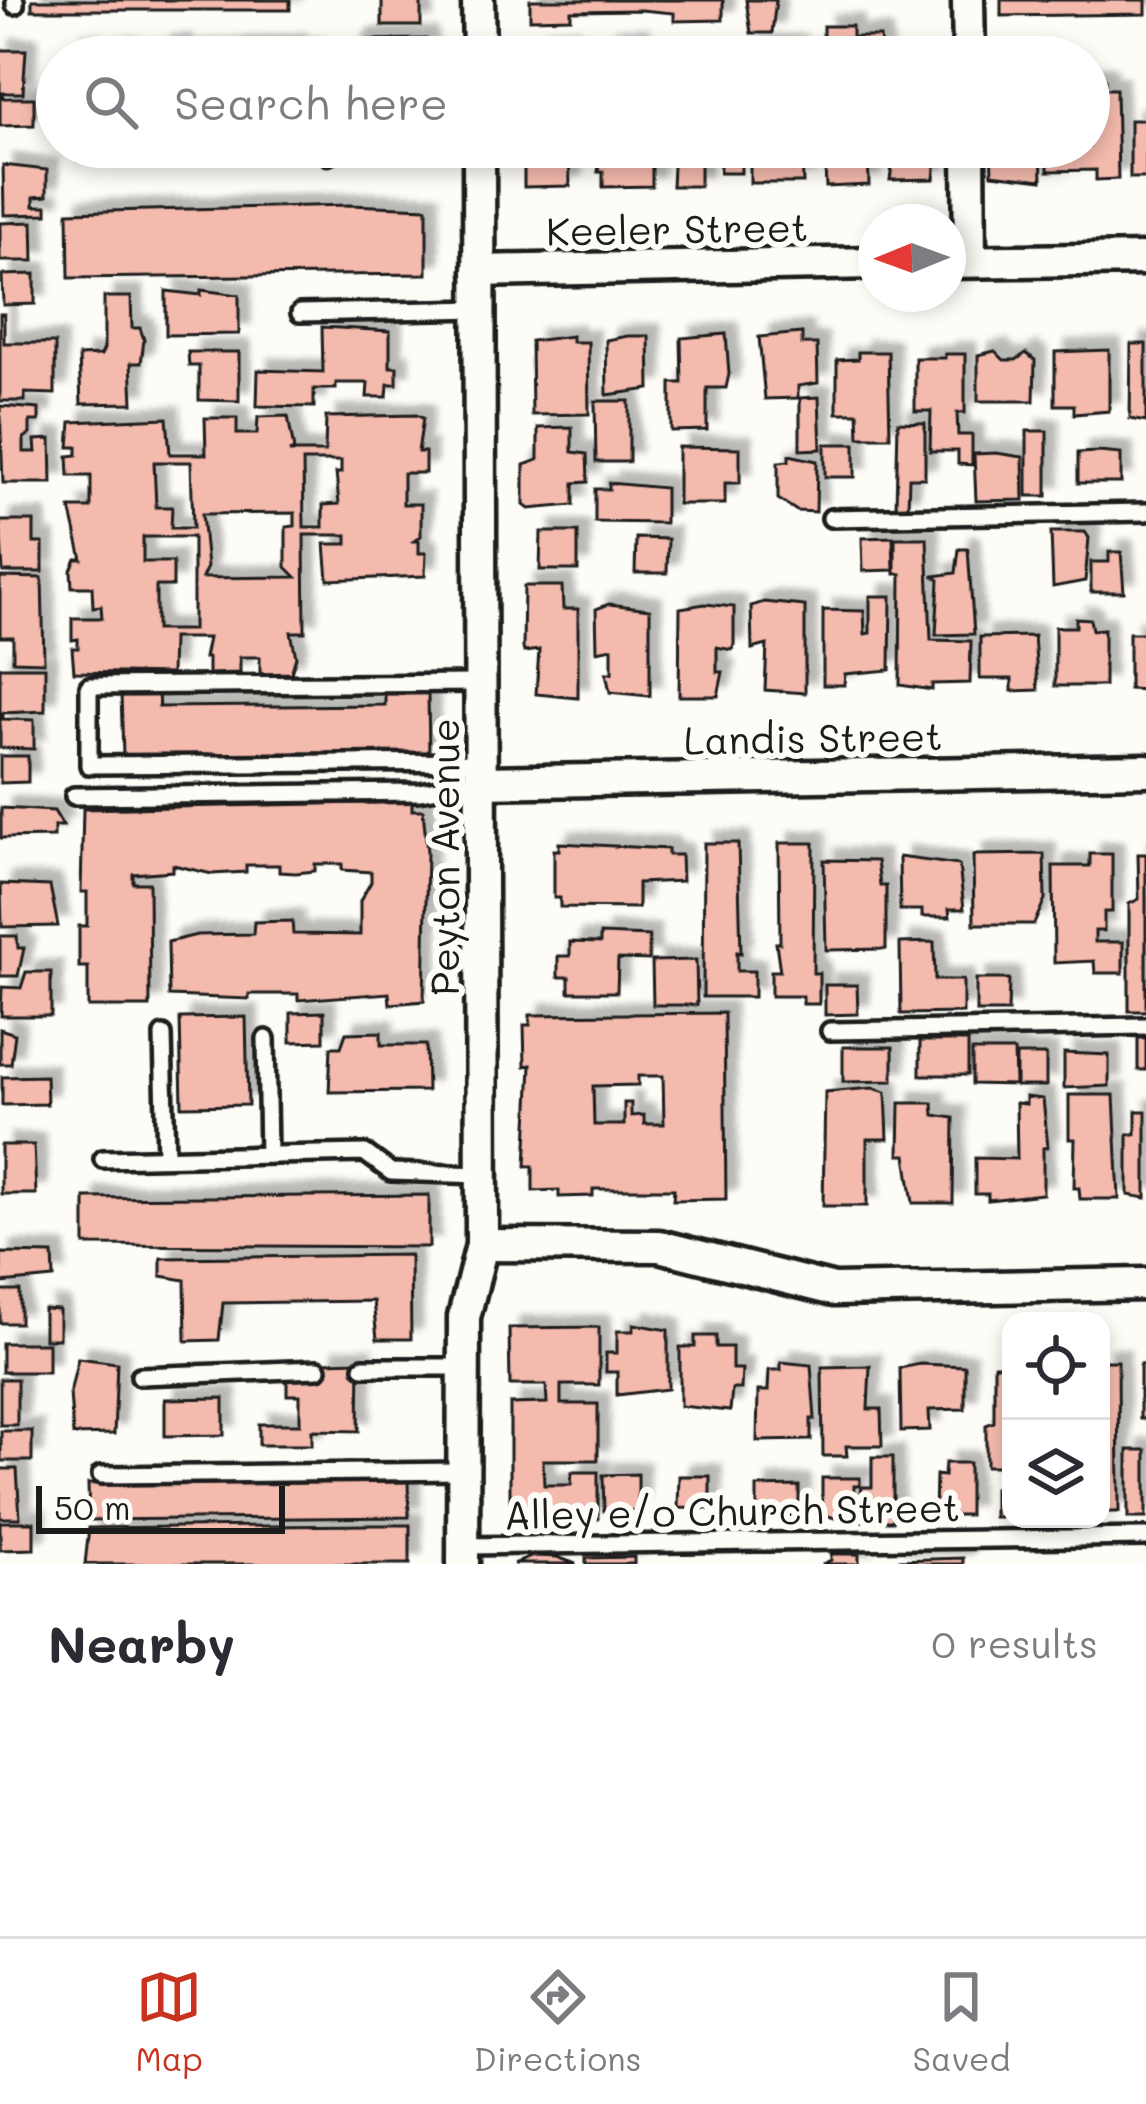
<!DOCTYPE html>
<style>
body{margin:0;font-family:Mali,sans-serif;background:#f7f7f7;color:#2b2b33}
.controls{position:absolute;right:36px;bottom:36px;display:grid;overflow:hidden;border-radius:24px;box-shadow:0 6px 18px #0003}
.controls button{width:108px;height:108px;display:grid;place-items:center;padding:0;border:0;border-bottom:3px solid #e1e1e2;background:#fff;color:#2b2b33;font:60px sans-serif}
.compass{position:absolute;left:858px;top:204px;width:108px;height:108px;border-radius:50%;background:#fff;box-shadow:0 6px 18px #0003;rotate:269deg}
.scale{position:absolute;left:36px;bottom:30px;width:249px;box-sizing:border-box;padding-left:12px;border:6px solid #1c1c1c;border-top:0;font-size:33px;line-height:42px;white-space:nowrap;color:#1c1c1c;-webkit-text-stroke:9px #fdfcf7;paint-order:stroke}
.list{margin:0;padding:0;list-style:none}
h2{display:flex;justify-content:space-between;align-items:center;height:156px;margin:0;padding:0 48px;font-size:51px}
h2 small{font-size:39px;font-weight:400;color:#7c7c81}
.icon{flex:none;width:66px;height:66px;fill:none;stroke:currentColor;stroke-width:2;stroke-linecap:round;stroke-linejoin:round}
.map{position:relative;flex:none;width:1146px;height:1564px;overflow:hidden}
.search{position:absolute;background:#fff;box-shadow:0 6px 18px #0003;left:36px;right:36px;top:36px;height:132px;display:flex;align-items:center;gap:30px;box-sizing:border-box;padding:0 42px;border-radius:66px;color:#7c7c81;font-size:45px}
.sheet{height:372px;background:#fff}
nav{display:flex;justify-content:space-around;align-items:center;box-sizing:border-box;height:168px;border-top:3px solid #e1e1e2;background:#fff;font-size:33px;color:#7c7c81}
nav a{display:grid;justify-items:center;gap:6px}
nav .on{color:#c8321e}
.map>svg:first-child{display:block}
</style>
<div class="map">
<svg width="1146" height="1564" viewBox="0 0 1146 1564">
<defs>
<filter id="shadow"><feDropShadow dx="11" dy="-11" stdDeviation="3" flood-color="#0004"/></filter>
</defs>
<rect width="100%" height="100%" fill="#fdfcf7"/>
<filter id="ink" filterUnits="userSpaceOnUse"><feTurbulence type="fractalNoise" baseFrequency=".00833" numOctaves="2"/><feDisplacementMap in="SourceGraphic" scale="24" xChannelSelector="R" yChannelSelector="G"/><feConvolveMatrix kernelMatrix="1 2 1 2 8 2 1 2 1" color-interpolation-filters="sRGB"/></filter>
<g filter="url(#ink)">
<g fill="#f4baad" stroke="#1c1c1c" stroke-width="3" fill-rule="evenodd" filter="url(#shadow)">
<rect x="32" y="0" width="258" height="10"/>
<path d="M382,0H426L421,4V26H382Z"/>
<path d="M530,0H723V20L674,21V13L641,10L571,11V18L530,19Z"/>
<path d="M746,0H776L772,33H751Z"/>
<path d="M1001,0H1146V14L1001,16Z"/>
<path d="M823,26H852V46H842V57H823Z"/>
<path d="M855,37H880L882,57H846V49H855Z"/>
<path d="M426,39L427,57H370L352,49L358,40Z"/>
<path d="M637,41V57H605V42Z"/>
<rect x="537" y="42" width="32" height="15"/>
<path d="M295,45V51L314,49V57H72V47H89L90,54L124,48V55L161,52V47H181V53Z"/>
<rect x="750" y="47" width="45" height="10"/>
<path d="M0,50H26L23,93H3V98H34V125L0,126Z"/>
<path d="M1089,79H1105V89H1116L1118,179L1096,180V170L1048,171V147H1089Z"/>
<rect x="1130" y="120" width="16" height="58"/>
<circle cx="328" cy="155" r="11"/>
<path d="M78,147H308L307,156L287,161L211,162V157L98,163L78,161Z"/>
<path d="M524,147H569L570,186L524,187Z"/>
<path d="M602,147H652V186L603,187V172H598Z"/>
<path d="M674,147H741V173H720V158H712L700,164V186H672Z"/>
<path d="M750,147H802L803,183H750Z"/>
<path d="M824,147H868L869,185L826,187Z"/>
<path d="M895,147H937L934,179L890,180Z"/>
<path d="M991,147H1041L1042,180L992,174Z"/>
<path d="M3,165L47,170V196L34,197V206H47V214L4,215Z"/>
<path d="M349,205L427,208V274L69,278L68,212Z"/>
<path d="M33,222L34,261H0V223Z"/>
<path d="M35,274V304L3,305L2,275Z"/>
<path d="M201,290L239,295V334L166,335V291L201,295Z"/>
<path d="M104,297H131L132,328H140L144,340L141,363H131L133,403L81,404L79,356L101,355L104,349Z"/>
<path d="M0,314H4V343H55V394L25,393V401H0Z"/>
<path d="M322,327L390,331V367H397V384H388L387,397H367L368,383H336V389H314V407L257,406L258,370L323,372Z"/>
<path d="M802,333V344H817L818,383L798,386V398L765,399L759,337Z"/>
<path d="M726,334L729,374L726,388H707V430L671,431V383H682L681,338Z"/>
<path d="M572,336V342H588L589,414L532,415L531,341Z"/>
<path d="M628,336H649L650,389L607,395L606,340Z"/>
<path d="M1131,344H1146V422L1130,419Z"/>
<path d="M1109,350V411L1074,414V405H1055V352Z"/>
<path d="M995,351L1004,360H1016L1026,353L1035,360L1034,401H978V355Z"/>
<path d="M188,352H239V401L199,400V366H189Z"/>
<path d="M858,352H888L890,437H859L858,413H837V360L858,359Z"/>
<path d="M945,354H965V413H957L958,435H972V465L958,464V451H930L931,411H915V358H945Z"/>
<path d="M819,397L821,449L800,450V398Z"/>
<path d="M595,401H629V462H596Z"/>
<path d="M0,406L39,409V421H30V434L24,438V452H36L35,440L51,439L52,483H3Z"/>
<path d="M416,415L423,418L418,452H425V473H403V504H421V536L414,541H419V553H426L425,576L328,580L325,544H347V535H304L305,632H291L296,657L291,673L260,674V657H240V673L208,674V658H204L208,638H172L171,674L74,672L72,648H78V639L72,640V618H102L101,606L93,607L92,587H72L71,570L76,559H82L70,508H91V476H69L68,456L77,455V447H69L71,422L167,418L170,454H206L205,418H237V434H257L258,417L288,416L294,450L289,452H325L326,417ZM303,461H341V473H336L339,504L323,505V527H304ZM154,462H191L193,528H171L172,507H156ZM295,513V526L286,527V567L296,577L202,578L207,567L202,514ZM143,537H193V630H156V586H173V562H143Z"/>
<path d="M898,422L925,423V478H909L908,508H896Z"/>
<path d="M572,427V452L587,454L588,482L574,483V505L529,509L524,505V465L538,460V428Z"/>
<rect x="1027" y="431" width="20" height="65"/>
<rect x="825" y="444" width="30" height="33"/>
<path d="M678,447L740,448V483H725V504H678Z"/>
<path d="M1099,452L1121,454V483H1078V453Z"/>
<path d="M996,453L1023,457L1024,500L976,501L974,454Z"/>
<path d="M789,455L817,461L816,512L797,511L778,499V462L789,461Z"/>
<path d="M609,483L665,488V523L595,522V489H609Z"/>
<path d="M0,521H34V543H43V572H3Z"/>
<path d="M541,532H578V570H540Z"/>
<path d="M1051,532H1085L1089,538L1085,581L1053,587Z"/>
<path d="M893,537L894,570L863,571L862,538Z"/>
<path d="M636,538L668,539L667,573H635Z"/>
<path d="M895,538H927L931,640L971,641L970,683L932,684V690L900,685L901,574H895Z"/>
<path d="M959,549H968L974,634L936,635L939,580L934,576L956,573Z"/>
<path d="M1109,552H1121L1124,592H1091V562H1109Z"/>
<path d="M0,577L42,578L44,662L13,661V637H0Z"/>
<path d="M524,586H562L563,609H578V698L536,694L539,650L524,652L523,648Z"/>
<path d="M870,596H891L890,670L845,674L844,685H823V610L864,611L865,634L870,633Z"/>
<path d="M764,602L805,606V693L765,690L767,645L752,649L751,606Z"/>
<path d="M609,604L650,609V696L610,692L606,673H612V648L597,651L596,609Z"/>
<path d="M705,604L734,607V645L732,650L717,647V672H723L718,696H679L680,608Z"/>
<path d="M1076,618L1090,619L1092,630L1104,629V686H1055V627H1076Z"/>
<path d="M1129,633H1146V690L1129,689Z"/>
<path d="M1034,636L1038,690L1012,691V679H980V637Z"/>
<path d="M0,667H45V711L3,713V719L34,720V749L0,748Z"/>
<path d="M385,693H428L429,755L123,756L121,694H158L159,707L385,705Z"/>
<path d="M0,756H28V782L0,783Z"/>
<path d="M412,802V810H423L427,852L424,1001L390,1004L389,993L298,1000V994H249V999L169,996L168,942L197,935L253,934L254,922L292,921L293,934L360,935V901L371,882V872L342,870V864H315V871L296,873L279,872V865H246V872L212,874L173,865V871L133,874V883H149L150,1007H88V967H79V926H87V892H81L83,809Z"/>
<path d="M1,808L54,811L63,826H54V837L1,838Z"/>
<path d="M559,843L668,849V855H681L682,881L638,883V908L560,907V898H554V850H559Z"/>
<path d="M704,843H738L741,953L737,952V971H754V997H703Z"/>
<path d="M779,843H814L813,973H819V1004H803V996H771V971H780L776,943H780Z"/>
<path d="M1044,854L1045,899L1034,924H974L973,855Z"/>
<path d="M1090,854H1112V912H1104V931H1095V942H1123V973H1095L1094,961L1054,963L1053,866H1090Z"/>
<path d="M1138,854H1146V1011H1129V904L1139,899Z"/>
<path d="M899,857L959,865L964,909H949L950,917H922V910H900Z"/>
<path d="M824,860L877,861L880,886H886V949L826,950Z"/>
<path d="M1,884L50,886L58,926L2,927Z"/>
<path d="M600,934L649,936V960L618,959L617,992H569V977H558V956H570V942L600,943Z"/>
<path d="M0,936H17L18,948H24L18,976H0Z"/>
<path d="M934,942L935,980H963V1013L901,1014L900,943Z"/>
<path d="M696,960L697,1005H653L652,961Z"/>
<path d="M26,972H51V1016H1L2,987L21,988Z"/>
<path d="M976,979H1009L1008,1012H976Z"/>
<path d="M825,985H857L858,1014L825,1015Z"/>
<path d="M324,1012V1041L291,1042V1013Z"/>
<path d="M724,1013L726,1199L673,1200L674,1189H593V1196L559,1197V1190L533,1191V1166H526L531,1065L525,1066L524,1025H530V1015ZM638,1076H663L664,1124H644V1115L631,1116V1103H624V1125H594L593,1086L638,1085Z"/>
<path d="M246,1017L248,1105L182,1106L180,1018Z"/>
<path d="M0,1029L15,1034L11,1064H0Z"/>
<path d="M381,1032V1045H426L427,1091L329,1092L331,1047H341L346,1033Z"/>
<rect x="1138" y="1038" width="8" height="32"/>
<rect x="920" y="1041" width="48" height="34"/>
<path d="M843,1047H893V1081L843,1082Z"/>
<path d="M972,1051H1014L1015,1085L972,1084Z"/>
<path d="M1064,1053L1109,1055V1086L1064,1088Z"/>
<rect x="1016" y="1055" width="30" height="31"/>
<path d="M46,1076L47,1104L2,1105V1077Z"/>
<path d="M873,1088L886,1092L888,1139H867V1206H823L825,1092Z"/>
<path d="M1069,1095H1114L1119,1199H1080L1079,1188H1074L1075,1139H1069Z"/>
<path d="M1026,1097L1043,1099L1048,1147L1043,1148V1194L988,1200V1194H975V1158L1017,1159L1016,1103L1026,1104Z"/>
<path d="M900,1103H933L934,1115L954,1118L953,1203H913L906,1155H899Z"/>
<path d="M1136,1111H1146V1198L1128,1195V1134H1136Z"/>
<path d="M1,1145H34L36,1194H1Z"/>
<path d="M429,1195V1247L85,1245V1198Z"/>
<path d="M1,1253L53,1254L54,1278L1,1283Z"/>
<path d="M410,1255L411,1339H377L373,1301L223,1303L219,1340L186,1341L185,1280L161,1276V1258Z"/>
<rect x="0" y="1291" width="20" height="32"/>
<path d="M44,1309L59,1310V1339H44Z"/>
<path d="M634,1324L668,1330V1389L617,1395V1372H606V1353H617V1331H633Z"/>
<path d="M599,1327V1385H561V1404H598V1460H543L544,1485H571L572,1472H598V1519H510V1404L547,1403L546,1385H510L509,1328Z"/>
<path d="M695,1336H716V1347H732V1369H742L741,1389H732L730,1411L680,1406V1347H695Z"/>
<rect x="2" y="1343" width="46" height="29"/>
<path d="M78,1358L117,1363L114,1434L73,1435L70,1393Z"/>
<path d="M360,1361L359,1431L312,1430V1445H259V1424H300V1395H287V1378H323V1362Z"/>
<path d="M1101,1361H1118L1119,1512H1101Z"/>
<path d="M781,1362L811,1365L815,1419H811V1440L757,1441L758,1391H768L769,1370H781Z"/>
<path d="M1146,1363V1419H1140V1364Z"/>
<path d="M920,1364L965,1366V1409L929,1410L930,1430L901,1431L900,1368Z"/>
<path d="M994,1365H1011V1466H986V1425L994,1422Z"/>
<path d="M870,1366L868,1409H881L882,1446H846L847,1456H823L822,1367Z"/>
<rect x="0" y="1379" width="17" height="46"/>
<path d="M224,1398V1435L165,1436V1399Z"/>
<rect x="1" y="1431" width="31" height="30"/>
<rect x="1128" y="1450" width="18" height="68"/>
<path d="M872,1457H893V1521H862L861,1493L862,1487H872Z"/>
<path d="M945,1463H969V1515H935L936,1475L944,1476Z"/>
<path d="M0,1469H17L20,1518H0Z"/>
<path d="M638,1474V1511H604L603,1475Z"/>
<path d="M679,1476H710V1509L678,1508Z"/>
<path d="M822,1478H860V1486H854V1513H841V1520L822,1514Z"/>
<path d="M408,1481L409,1517L89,1520L88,1484Z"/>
<path d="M799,1486V1504H790L791,1519H757V1487Z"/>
<path d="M1011,1487V1517H994V1488Z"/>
<path d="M0,1522H34V1549L0,1550Z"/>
<path d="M369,1525H410V1564H85L89,1528Z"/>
<path d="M831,1554H859V1564H822L831,1560Z"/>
<path d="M533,1556L557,1557L576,1564H514Z"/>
<path d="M634,1557V1564H586V1558Z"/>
<path d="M963,1558V1564H898V1560Z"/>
</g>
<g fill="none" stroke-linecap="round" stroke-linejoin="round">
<g stroke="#1c1c1c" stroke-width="24">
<g id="lane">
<path d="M15,0V5"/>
<path d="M300,313L480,309"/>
<path d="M831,518L1146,512"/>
<path d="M481,683L89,686V765L482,762"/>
<path d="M74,796L419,792L482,782"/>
<path d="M830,1031L1146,1026"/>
<path d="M163,1035L166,1157"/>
<path d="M266,1039L268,1155"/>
<path d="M103,1159L365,1153L391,1172L482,1175"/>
<path d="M363,1367H464"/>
<path d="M140,1376L318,1369"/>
<path d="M101,1475L463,1471"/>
<path d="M463,1546L1146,1537"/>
</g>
</g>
<g stroke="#1c1c1c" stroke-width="39">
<g id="street">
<path d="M478,0L479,57"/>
<path d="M968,0L969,57"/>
<path d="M969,147L970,261"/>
<path d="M948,262L1146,259"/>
<path d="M479,271L876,263"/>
<path d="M482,782L1146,770"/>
<path d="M482,1245L659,1246L834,1290L1146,1284"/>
<path d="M463,1564L464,1317L482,1245L479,147"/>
</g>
</g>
<use href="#lane" stroke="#fdfcf7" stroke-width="15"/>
<use href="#street" stroke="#fdfcf7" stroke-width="30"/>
</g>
</g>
<g text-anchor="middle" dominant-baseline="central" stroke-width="12" stroke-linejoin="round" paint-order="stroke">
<g font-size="39" fill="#1c1c1c" stroke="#fdfcf7">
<text transform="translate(677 228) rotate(-1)">Keeler Street</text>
<text transform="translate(813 737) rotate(-1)">Landis Street</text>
<text transform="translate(443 857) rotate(-90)">Peyton Avenue</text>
<text transform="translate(732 1510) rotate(-1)">Alley e/o Church Street</text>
</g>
</g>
</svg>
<div class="controls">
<button><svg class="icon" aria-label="locate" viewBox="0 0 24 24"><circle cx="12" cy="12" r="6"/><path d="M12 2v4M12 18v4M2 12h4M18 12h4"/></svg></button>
<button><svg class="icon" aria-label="layers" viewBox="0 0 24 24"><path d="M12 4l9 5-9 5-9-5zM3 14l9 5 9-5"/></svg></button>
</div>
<svg class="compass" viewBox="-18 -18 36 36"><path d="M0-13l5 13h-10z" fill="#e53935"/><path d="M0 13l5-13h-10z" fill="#7c7c81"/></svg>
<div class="scale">50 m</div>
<div class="search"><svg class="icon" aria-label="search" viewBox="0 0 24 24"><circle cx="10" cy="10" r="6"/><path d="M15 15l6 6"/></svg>Search here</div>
</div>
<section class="sheet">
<h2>Nearby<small>0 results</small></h2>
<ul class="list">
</ul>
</section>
<nav>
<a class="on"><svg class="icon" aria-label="map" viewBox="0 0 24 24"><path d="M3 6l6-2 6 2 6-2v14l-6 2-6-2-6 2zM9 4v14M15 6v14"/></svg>Map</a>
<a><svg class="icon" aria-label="directions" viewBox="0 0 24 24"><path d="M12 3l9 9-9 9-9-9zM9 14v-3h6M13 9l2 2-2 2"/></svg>Directions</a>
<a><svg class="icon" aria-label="saved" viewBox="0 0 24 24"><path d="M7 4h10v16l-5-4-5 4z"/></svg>Saved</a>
</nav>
